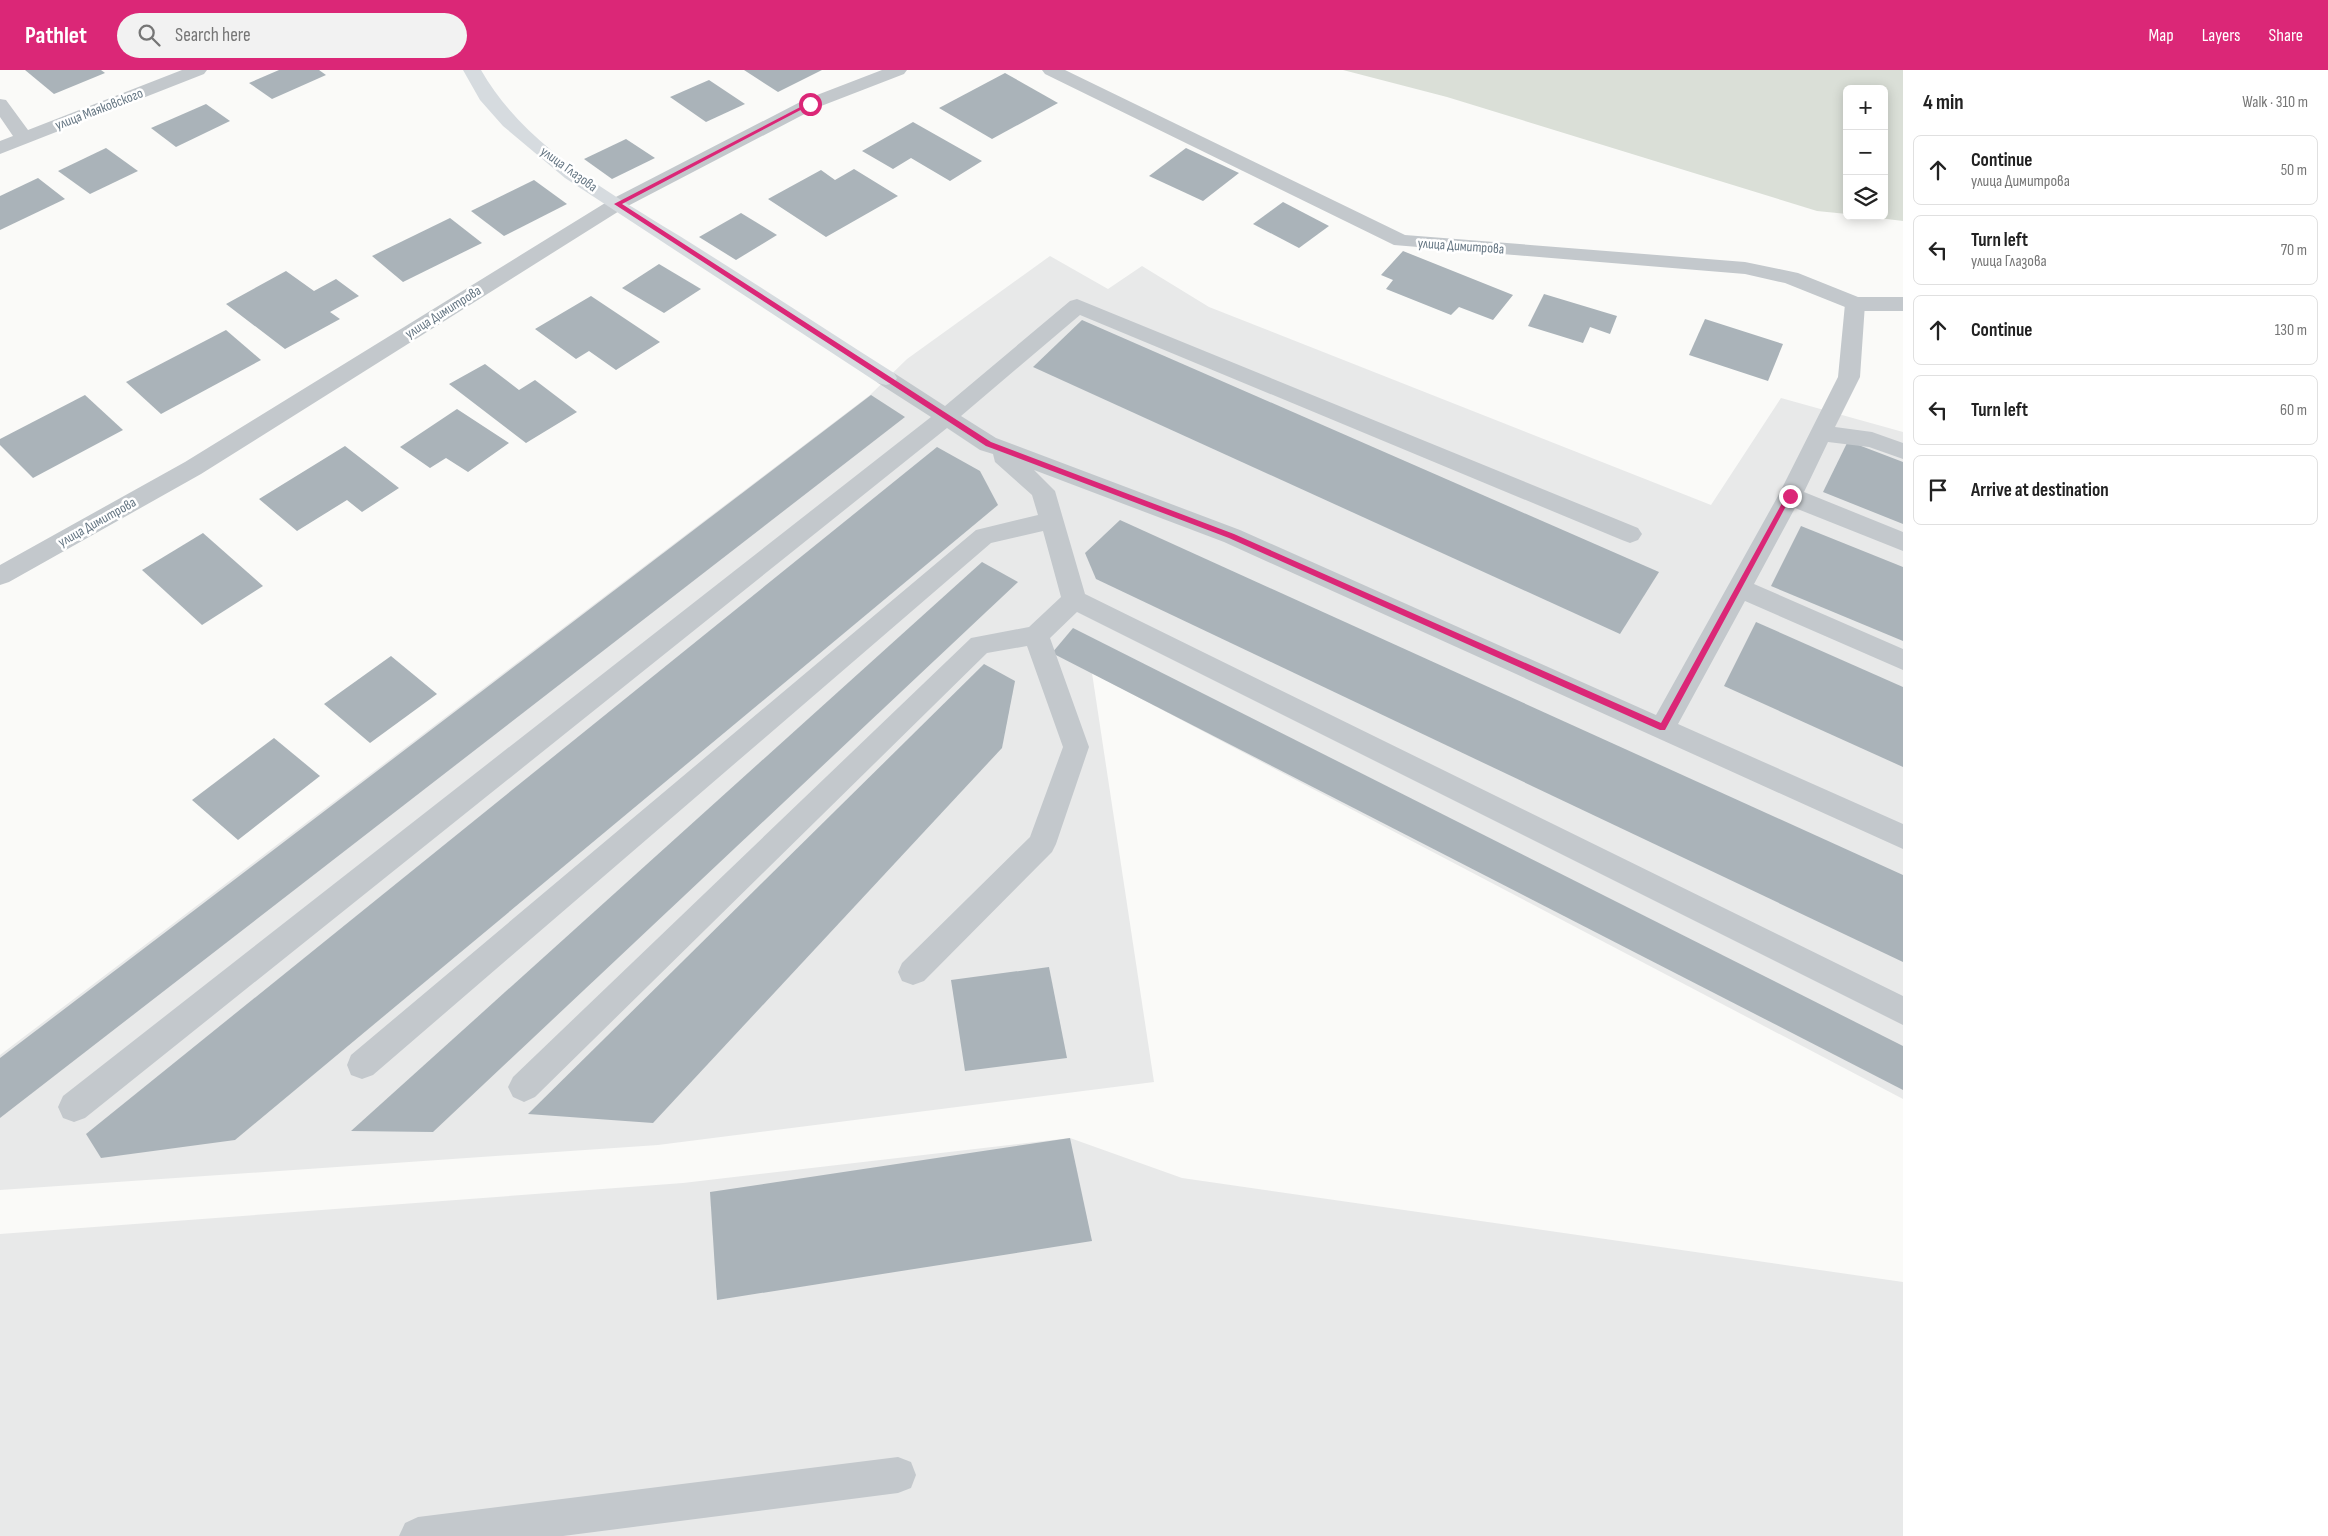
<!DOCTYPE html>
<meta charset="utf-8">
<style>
body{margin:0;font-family:"Sofia Sans Condensed",sans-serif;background:#f2f2f2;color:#222}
.controls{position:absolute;right:15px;top:15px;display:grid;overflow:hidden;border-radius:8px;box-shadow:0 2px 12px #0003}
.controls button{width:45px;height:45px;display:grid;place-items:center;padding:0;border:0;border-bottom:1px solid #e0e0e0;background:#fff;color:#222;font:25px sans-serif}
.stop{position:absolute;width:15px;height:15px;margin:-11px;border:4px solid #db2777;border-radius:50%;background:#fff}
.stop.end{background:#db2777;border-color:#fff;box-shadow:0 1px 5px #0008}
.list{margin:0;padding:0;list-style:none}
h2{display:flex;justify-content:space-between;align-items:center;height:65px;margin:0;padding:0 20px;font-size:21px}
h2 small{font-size:16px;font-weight:400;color:#767676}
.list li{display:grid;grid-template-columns:32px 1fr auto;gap:15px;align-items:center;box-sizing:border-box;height:70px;margin:0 10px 10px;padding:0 10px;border:1px solid #e0e0e0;border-radius:8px}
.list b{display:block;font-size:19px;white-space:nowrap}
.list p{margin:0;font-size:16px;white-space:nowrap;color:#767676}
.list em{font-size:16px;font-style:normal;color:#767676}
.icon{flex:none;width:28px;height:28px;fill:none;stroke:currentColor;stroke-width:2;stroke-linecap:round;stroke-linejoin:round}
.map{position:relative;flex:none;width:1903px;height:1466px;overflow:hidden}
header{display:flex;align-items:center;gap:30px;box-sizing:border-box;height:70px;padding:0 25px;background:#db2777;color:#fff}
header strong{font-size:24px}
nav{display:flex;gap:28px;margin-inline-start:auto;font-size:18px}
.search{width:350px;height:45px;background:#f2f2f2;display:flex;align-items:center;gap:12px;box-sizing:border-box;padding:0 18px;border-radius:28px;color:#767676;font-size:19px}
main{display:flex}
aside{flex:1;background:#fff}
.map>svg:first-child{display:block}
</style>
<header>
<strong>Pathlet</strong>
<div class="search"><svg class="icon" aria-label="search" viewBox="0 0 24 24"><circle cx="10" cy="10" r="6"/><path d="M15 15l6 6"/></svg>Search here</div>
<nav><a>Map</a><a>Layers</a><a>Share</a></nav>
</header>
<main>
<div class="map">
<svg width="1903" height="1466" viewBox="0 0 1903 1466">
<rect width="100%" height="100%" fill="#fafaf8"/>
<g fill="#e8e9e9">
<path d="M1050,186L1108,219L1142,196L1209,237L1711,435L1781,328L1903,362V1029L1092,603L1154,1012L658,1075L0,1120V985L870,325L907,289Z"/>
<path d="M1070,1068L1182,1108L1903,1212V1466H0V1164L683,1113Z"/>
</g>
<path fill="#dadfd7" d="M1343,0H1903V151L1863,146H1884V19H1847V144L1817,141L1447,27Z"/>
<g fill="#aab3b9">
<path d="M25,0H101L105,3L54,24Z"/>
<path d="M279,0H319L326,5L272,29L249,13Z"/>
<path d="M744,0H822L778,22Z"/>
<path d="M1005,3L1058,33L992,69L939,38Z"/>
<path d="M709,10L745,34L706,52L670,27Z"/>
<path d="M206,34L230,51L176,77L151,58Z"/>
<path d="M913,52L982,91L950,111L911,88L893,99L862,81Z"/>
<path d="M626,69L655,88L612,109L584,89Z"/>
<path d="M106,78L138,101L90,124L58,101Z"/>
<path d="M1186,78L1239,103L1203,131L1149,106Z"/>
<path d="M854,99L898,126L826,167L768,129L821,100L835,110Z"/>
<path d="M38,108L65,129L0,160V126Z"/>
<path d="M534,110L567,134L504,166L471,141Z"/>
<path d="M1283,132L1329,156L1299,178L1253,154Z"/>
<path d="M741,143L777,165L736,190L699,167Z"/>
<path d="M450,148L482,173L403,212L372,186Z"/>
<path d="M1403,181L1513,225L1493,250L1459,237L1451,245L1386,219L1393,210L1381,205Z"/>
<path d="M659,194L701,219L664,243L622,218Z"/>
<path d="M286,201L314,221L336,209L359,226L330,242L340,249L285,279L226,234Z"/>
<path d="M1544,224L1617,246L1610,264L1590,257L1583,273L1528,256Z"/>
<path d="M591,226L660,272L616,300L589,281L576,289L535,259Z"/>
<path d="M1705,249L1783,274L1768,311L1689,285Z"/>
<path d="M1082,250L1659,502L1620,564L1033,297Z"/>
<path d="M226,260L261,290L161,344L126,312Z"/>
<path d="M485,294L519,320L535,310L577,342L526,373L449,314Z"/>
<path d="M85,325L123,360L33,408L0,375V369Z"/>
<path d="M871,325L905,347L0,1048V988Z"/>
<path d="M457,339L509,373L468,402L446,388L430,398L400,377Z"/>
<path d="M1848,371L1903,392V454L1823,422Z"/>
<path d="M345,376L399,418L362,442L347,430L297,461L259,429Z"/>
<path d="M937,377L980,401L998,435L235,1070L101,1088L86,1064Z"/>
<path d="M1120,450L1903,805V892L1096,509L1085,483Z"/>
<path d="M1801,456L1903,497V571L1771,516Z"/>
<path d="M203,463L263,516L202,555L142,500Z"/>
<path d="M982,492L1018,512L433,1062L351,1061Z"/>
<path d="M1756,552L1903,617V697L1724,616Z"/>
<path d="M1073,558L1903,976V1020L1052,583Z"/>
<path d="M391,586L437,624L370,673L324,634Z"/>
<path d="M984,594L1015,611L1002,678L653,1053L528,1044Z"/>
<path d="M274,668L320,706L238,770L192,730Z"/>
<path d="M1049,897L1067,988L965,1001L951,910Z"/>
<path d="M1070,1068L1092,1171L717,1230L710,1122Z"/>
</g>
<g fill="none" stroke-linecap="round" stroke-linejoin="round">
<g fill="#c3c8cc" fill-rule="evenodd">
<path d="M1855,227L1862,229L1865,234L1860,307L1835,357L1872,362L1903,373V389L1869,377L1828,372L1804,422L1903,462V481L1795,438L1754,514L1903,579V600L1745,531L1678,654L1903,754V779L1224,472L1034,400L1055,421L1085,524L1903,926V955L1077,542L1050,568L1089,677L1056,774L1052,782L924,911L913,915L902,911L898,902L902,893L1030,767L1063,677L1027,576L987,583L535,1027L524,1032L513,1027L508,1017L513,1007L971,568L1029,557L1061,527L1043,461L991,473L373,1005L362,1009L351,1005L347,995L351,985L976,460L1038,445L1032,425L995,392L993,384L980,380L947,358L85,1048L74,1052L63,1048L58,1037L63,1026L931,347L878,313L875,308L878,303L886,301L894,303L945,336L1070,231L1077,229L1638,458L1642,464L1638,470L1630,473L1622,470L1080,245L961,346L996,368L1240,460L1656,645L1778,426L1838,307L1845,234L1848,229Z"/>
<path d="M898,1387L911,1392L916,1405L911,1418L898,1423L563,1466H399L405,1453L418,1447Z"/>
</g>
<g fill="#c3c8cc" fill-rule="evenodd">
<path d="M182,0H207L204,4L0,84V71L13,66L0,47V29L6,30L28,60Z"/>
<path d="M882,0H907L904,4L816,38L624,138L201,404L9,512L0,515V495L185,392L610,130L804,30Z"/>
<path d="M1042,0H1065L1405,165L1745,192L1798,203L1858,227H1903V241H1855L1785,213L1745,204L1394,175L1045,4Z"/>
</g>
<path fill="#d6dbdf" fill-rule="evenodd" d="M463,0H481C529,84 626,131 705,182C769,222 831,263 894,303L897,308L894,313L886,315L878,313L565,108L503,56L480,30Z"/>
</g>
<path fill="#db2777" d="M808,33L812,34L622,134L991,372L1234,464L1661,653L1786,426L1792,425L1665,660H1660L1229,468L986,376L614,134Z"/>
<g text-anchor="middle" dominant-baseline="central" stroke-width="5" stroke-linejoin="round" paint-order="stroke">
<g font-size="14" fill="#657683" stroke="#fff">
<text transform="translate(99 39) rotate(-21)">улица Маяковского</text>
<text transform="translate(569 99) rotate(36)">улица Глазова</text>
<text transform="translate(1461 176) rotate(4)">улица Димитрова</text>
<text transform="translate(443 242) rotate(-32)">улица Димитрова</text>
<text transform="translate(97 452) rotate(-29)">улица Димитрова</text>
</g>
</g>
</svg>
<div class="controls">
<button>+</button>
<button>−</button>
<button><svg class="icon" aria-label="layers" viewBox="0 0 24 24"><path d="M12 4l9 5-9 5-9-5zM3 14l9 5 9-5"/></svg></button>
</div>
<div class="stop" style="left:810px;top:34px"></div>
<div class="stop end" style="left:1790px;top:426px"></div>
</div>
<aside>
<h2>4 min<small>Walk · 310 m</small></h2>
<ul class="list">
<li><svg class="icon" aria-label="ahead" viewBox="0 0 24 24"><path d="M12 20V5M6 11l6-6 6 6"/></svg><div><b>Continue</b><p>улица Димитрова</p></div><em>50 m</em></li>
<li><svg class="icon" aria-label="left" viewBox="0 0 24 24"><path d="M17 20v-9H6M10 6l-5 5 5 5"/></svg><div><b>Turn left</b><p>улица Глазова</p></div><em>70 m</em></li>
<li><svg class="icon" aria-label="ahead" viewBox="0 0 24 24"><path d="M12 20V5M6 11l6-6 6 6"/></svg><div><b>Continue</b></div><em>130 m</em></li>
<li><svg class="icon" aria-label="left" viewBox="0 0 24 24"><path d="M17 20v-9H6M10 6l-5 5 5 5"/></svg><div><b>Turn left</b></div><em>60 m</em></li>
<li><svg class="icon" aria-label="arrive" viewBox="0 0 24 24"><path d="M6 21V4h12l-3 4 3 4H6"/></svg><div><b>Arrive at destination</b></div></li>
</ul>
</aside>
</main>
